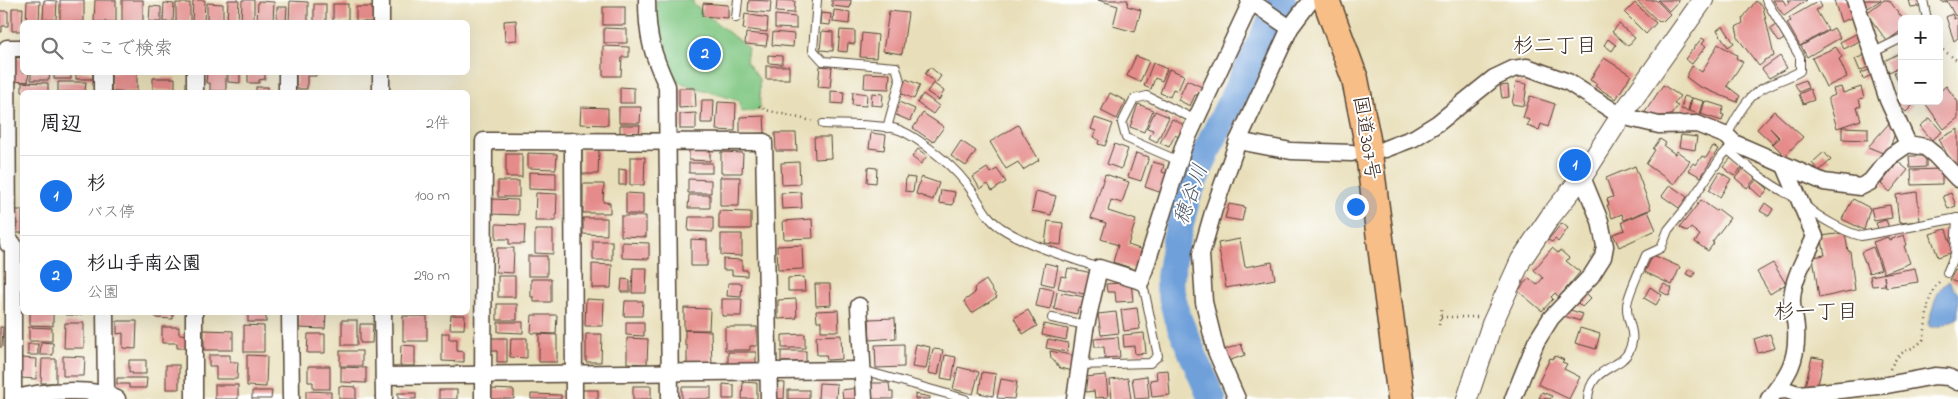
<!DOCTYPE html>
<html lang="ja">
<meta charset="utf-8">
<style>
body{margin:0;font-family:"Indie Flower","Klee One",sans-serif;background:#f2f2f2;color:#202124}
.controls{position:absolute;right:15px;top:15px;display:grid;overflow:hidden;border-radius:8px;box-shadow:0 5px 20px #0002}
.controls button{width:45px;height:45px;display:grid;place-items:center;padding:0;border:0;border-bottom:1px solid #e0e0e0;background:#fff;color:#202124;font:25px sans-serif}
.you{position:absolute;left:1355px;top:206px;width:18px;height:18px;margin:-12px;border:4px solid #fff;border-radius:50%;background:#1a73e8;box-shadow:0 0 0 8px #1a73e833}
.badge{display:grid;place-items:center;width:32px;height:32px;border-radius:50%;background:#1a73e8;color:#fff;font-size:16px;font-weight:700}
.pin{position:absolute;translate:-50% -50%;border:2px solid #fff;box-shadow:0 1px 5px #0006}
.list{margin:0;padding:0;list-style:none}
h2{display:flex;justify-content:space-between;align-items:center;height:65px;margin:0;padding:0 20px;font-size:21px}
h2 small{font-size:16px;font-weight:400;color:#757577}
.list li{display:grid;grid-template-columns:32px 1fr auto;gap:15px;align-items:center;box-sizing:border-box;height:80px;padding:0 20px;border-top:1px solid #e0e0e0}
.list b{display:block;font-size:19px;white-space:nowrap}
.list p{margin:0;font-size:16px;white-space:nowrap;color:#757577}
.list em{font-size:16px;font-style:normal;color:#757577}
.icon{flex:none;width:28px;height:28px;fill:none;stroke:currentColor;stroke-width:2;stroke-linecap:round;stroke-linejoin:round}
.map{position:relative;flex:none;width:1958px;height:399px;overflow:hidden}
.search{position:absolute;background:#fff;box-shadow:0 5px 20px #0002;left:20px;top:20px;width:450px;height:55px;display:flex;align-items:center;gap:12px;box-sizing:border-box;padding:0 18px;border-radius:8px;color:#757577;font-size:19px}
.panel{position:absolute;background:#fff;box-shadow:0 5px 20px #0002;left:20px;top:90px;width:450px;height:225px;border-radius:8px}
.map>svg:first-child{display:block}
</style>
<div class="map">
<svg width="1958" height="399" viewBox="0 0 1958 399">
<rect width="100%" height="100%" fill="#fff"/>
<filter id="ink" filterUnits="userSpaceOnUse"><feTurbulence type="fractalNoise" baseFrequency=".02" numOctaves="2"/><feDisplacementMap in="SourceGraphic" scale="10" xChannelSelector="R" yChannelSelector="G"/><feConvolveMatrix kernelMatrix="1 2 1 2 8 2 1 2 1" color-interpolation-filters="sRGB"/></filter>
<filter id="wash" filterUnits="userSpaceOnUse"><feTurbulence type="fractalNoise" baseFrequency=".0096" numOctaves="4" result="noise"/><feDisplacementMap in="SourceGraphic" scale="20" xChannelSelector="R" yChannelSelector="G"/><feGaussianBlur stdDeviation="1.12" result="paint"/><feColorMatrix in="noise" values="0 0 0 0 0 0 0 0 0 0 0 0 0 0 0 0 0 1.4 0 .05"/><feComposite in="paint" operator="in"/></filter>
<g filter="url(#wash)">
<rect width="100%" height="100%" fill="#e8dfba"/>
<path fill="#81c783" stroke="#5e7850" d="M656,0H693V4L748,48L746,61L759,79L760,110L741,112L739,101L675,81L656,34Z"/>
<path fill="#70a0da" stroke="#56657c" d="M1949,281L1958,294V318L1938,327H1930L1928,324L1935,300L1940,289Z"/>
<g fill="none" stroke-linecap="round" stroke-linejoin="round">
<path stroke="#70a0da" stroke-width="28" d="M1212,399L1177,317L1169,284L1176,240L1187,196L1209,146L1282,0"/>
</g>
<g id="blocks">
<g fill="#e58c8b">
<path d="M44,0L57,1L56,20L43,19Z"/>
<rect x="60" y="0" width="24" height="22"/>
<path d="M95,0H116V22H94Z"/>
<rect x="122" y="0" width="21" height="22"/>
<path d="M193,0H205L204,22H192Z"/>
<path d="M228,0H239L238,21H227Z"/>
<path d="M242,0H254V22H241Z"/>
<path d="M749,0L771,1L770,13L748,11Z"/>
<path d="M777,0L795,1L794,13L776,12Z"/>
<path d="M832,0H851L850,8L832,6Z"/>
<path d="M1098,0H1128L1127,6L1141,10L1135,32L1113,26L1118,6Z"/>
<path d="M1636,0H1656L1670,14L1662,22L1660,20L1659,22Z"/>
<path d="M1658,0H1679L1669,11Z"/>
<path d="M1773,0H1783L1786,5L1790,2L1788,0H1807L1784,16Z"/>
<path d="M1834,0H1849L1854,17L1841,22Z"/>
<path d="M1863,0H1881L1868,8Z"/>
<path d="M1884,0H1889L1903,19L1902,30L1887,41L1866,13Z"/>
<path d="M1909,0H1919L1920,6L1911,7Z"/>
<path d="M1941,0H1958V14L1955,16L1947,1L1943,3Z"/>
<path d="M27,1H40L39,22H26Z"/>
<path d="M258,1L274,2L273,22H257Z"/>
<path d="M290,1L308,2V22H289Z"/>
<path d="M1756,1L1763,7L1774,56L1764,60V62L1759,66L1737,37L1738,35L1736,27L1743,23L1742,19Z"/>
<path d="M1819,1L1822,7L1816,10L1828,30L1800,46L1787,23L1791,21L1789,18Z"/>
<path d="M164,3L174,4L173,22H163Z"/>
<rect x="176" y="3" width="14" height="19"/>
<path d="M207,3L223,4V22H207Z"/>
<path d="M703,3L728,5V18L702,16Z"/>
<path d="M1635,3L1656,23L1646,34L1625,13Z"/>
<rect x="314" y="4" width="12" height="18"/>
<rect x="333" y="4" width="15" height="18"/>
<path d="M150,6L161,7V22H149Z"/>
<path d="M277,7H287L286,22H277Z"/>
<rect x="356" y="7" width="18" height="15"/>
<rect x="603" y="7" width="22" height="18"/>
<path d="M12,8H23L22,31H12Z"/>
<path d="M834,10L850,12L849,24L833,22Z"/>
<path d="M0,11H8V26H2V32H0Z"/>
<path d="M889,11L908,13L902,54L883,51Z"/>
<path d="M821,13L831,14L830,25L820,24Z"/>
<path d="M745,14L768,18L767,32L743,29Z"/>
<path d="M1952,14L1954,19L1958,17V38L1954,41L1946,17Z"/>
<path d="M775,15L796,17V29L775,28Z"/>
<path d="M516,20L517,40L505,41L504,21Z"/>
<path d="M1619,24L1635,38L1628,46L1612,32Z"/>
<path d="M1776,25L1784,39L1779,42L1770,29Z"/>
<path d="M1723,26L1734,43L1728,47L1717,30Z"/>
<path d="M604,28L627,29V43H604Z"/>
<path d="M1834,28L1840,38L1807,57L1801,46Z"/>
<path d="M840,30L855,31V44L848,43L847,52L838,51Z"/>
<path d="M822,31L833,32V51L820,50Z"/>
<path d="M773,32L794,34L793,47L772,45Z"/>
<path d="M746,33L768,35L766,46L745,44Z"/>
<path d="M862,33L878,35L876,58L860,57Z"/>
<path d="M1856,34L1860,41L1844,49L1840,42Z"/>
<path d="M1702,38L1705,40L1702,44L1706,46L1692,64L1685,59Z"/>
<path d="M1608,39L1616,45L1612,51L1604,45Z"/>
<path d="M1718,44L1737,55L1736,58L1743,62L1727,86L1740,96L1737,102L1698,86L1686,77L1692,66L1702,72Z"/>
<path d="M603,46L629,47V57H622L621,76H603Z"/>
<path d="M1836,47L1842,57L1839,59L1847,77L1826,87L1812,58Z"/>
<path d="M1902,52V66L1889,72L1884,61Z"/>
<path d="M768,55L782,56V64L768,63Z"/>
<path d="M1865,55L1870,66L1860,71L1855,59Z"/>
<path d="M1136,56L1149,61L1140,82L1127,76Z"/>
<path d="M1780,56L1787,68L1769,78L1762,69Z"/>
<path d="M12,57L22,58V72H29L28,82L11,81Z"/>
<path d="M1604,58L1631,75L1616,99L1595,86L1597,84L1590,80Z"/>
<path d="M1153,63L1167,69L1162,81L1155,78L1151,89L1144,86Z"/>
<rect x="766" y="66" width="23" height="13"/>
<path d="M820,66L832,67L830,88L818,87Z"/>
<path d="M930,67L941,76L936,83L925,74Z"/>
<path d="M1169,69L1184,75L1178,91L1173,89L1170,97L1160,93Z"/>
<path d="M1872,69L1874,74L1863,79L1861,73Z"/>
<path d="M1902,69V91L1894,72Z"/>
<path d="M31,72H50L49,80H31Z"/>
<rect x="54" y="72" width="17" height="7"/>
<rect x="76" y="72" width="17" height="7"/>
<rect x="111" y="72" width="26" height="20"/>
<path d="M207,72L226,73V91H210V83H206Z"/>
<path d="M228,72H240V83L228,82Z"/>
<path d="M248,72L265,74V79L259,80V83H248Z"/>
<path d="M296,72H316V76H307V89H296Z"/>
<path d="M865,73L890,74L889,89L864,88Z"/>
<path d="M153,78H175V91L153,90Z"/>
<path d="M906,79L920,85L914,99L900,93Z"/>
<path d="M1187,80L1202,87L1198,95H1195L1190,106L1178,100Z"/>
<path d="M1805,80L1808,88L1799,92L1795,84Z"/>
<path d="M22,82L48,83V92H22Z"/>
<path d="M58,82H86L85,92H58Z"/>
<path d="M1516,82L1527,84L1524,106L1512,104Z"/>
<path d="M933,83L944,91L939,100L927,92Z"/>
<path d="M1508,85L1509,97L1502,98L1500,86Z"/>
<path d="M1663,85L1680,96L1674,104L1678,106L1671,115L1652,117L1645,112Z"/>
<path d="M1946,86L1958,102V118L1944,129L1925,103L1939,101V92Z"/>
<rect x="256" y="87" width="12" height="5"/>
<path d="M620,87L634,88V103H620Z"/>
<path d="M1841,87L1843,93L1861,87L1864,98L1859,99L1861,106L1857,107L1861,120L1837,128L1828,98L1835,95L1833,89Z"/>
<path d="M679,88H695L696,107L679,108Z"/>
<path d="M1810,89L1814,100L1803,104L1799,94Z"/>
<path d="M831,91L844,92L843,104L831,103Z"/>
<path d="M853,92L867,94L866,106L852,105Z"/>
<path d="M872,93L883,94L882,106L871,105Z"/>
<path d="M1110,93L1126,101L1117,119L1101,111Z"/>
<path d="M923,94L939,106L933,114L917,103Z"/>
<path d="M1530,96L1555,104L1548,127L1541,124L1539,130L1527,126L1530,120L1523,118Z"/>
<path d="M1684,96L1691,98L1688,111L1681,109Z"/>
<path d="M1902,97V101H1909L1913,105L1906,112L1896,103Z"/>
<path d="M1692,98L1704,101L1700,114L1689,111Z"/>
<path d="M702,100H714L713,123H701Z"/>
<path d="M1705,101L1724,107L1721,114L1724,115L1722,121L1701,114Z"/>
<path d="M718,102L736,103L735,131L716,130Z"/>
<path d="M899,102L915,109L910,121L894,114Z"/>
<path d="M1138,104L1153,110L1144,132L1130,127Z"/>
<path d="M581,107L608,108V125L580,124Z"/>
<path d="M619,107H641L640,123H619Z"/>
<path d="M1155,111L1169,117L1157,142L1149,138L1153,130L1147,128Z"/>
<path d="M1774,111L1803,137L1785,156L1773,144L1780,138L1770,128L1778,137L1773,144L1757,129Z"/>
<path d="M696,113V129H680V114Z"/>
<path d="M923,113L944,127L933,142L913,128Z"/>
<path d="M764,116L765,133L740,134V117Z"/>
<path d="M1095,118L1113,124L1105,146L1098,144L1099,140L1093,137L1096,131L1091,129Z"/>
<path d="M1930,118L1942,132L1932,140L1920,126Z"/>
<path d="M1172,119L1186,126L1180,138L1175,135L1169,147L1160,143Z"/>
<path d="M1892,120L1895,133L1891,145L1883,153L1868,147Z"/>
<path d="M620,125H640L639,134H620Z"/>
<path d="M1018,125L1039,160L1023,170L1018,162L1006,169L990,142Z"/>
<path d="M1842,127L1868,128V140L1842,139Z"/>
<path d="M1958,129V167L1954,168L1939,139Z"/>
<path d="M775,133H796L797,151H776Z"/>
<path d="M871,133L886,135L884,150L869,148Z"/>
<path d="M1681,135L1697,137L1695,150L1679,147Z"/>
<path d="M814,137H830L831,158L815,159Z"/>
<path d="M1660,139L1666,143L1664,146L1675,154L1677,151L1690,161L1674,184L1646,164L1655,150L1653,149Z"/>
<path d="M961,141L976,151L966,166L951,156Z"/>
<path d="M1114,144L1128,149L1121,169L1107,164Z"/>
<path d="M1713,146L1718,149L1701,177L1688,170L1693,163L1696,165L1702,156L1706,158Z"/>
<path d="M582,149L599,150L598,174H582Z"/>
<path d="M689,149H710V161L689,160Z"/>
<path d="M918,149L927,156L921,164L912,157Z"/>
<path d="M721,152L743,153L742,173H721Z"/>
<path d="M1824,152L1831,160L1819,171L1812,163Z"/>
<path d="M528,153L557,154L556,169L528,168Z"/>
<path d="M1136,153L1149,157L1141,181L1128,177Z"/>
<rect x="506" y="154" width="16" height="23"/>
<path d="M1909,156H1926V167L1910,168Z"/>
<path d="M630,157H645L644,185H630Z"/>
<path d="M1732,157L1743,166L1734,176L1723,167Z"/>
<path d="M799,162L800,184L782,185L781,163Z"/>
<path d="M1153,162L1164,165L1162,172L1168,174L1162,193L1145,187Z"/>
<path d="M1898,162L1908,170L1890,192L1881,184Z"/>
<rect x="689" y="163" width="23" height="10"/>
<path d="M1635,166L1651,209L1624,220L1622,214L1612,218L1607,205H1609L1607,199L1613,197L1606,178Z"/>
<path d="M868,167L877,168L876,183L867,182Z"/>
<path d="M1744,167L1756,178L1747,188L1735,178Z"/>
<path d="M987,168L990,173L997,169L1006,182L992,191L988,184L980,189L973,177Z"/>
<path d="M619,169L626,170V185H619Z"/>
<path d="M1942,169V184L1912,185L1911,170Z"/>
<path d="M529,172L556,173V190L529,189Z"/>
<path d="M1720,172L1731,179L1720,197L1709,190Z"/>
<path d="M1105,174L1129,182L1122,203L1111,200L1108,211L1136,220L1128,245L1143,250L1137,270L1113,262L1118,245L1101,239L1106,223L1091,218Z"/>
<path d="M720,177H740L739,206H720Z"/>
<path d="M906,177L915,178L913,192L905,191Z"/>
<path d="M921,177L939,183L933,200L916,194Z"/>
<path d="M688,179L711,180V193H688Z"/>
<path d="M1757,179L1768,189L1761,197L1750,187Z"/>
<rect x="498" y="181" width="21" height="16"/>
<path d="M583,184H604L603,202L610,203V213H583Z"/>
<path d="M1670,185L1687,197L1679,208L1662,196Z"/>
<path d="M941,190L955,192L953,205L939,203Z"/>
<path d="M1036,191L1056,196L1051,215L1032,211Z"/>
<path d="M801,192L802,208L782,209L781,193Z"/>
<path d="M1917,192L1920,221L1899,223L1896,195Z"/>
<path d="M536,193L557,194L556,221H535Z"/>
<path d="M626,193L643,194V214H626Z"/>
<path d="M1951,193L1956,206L1948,209L1943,196Z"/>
<path d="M689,195H710V208H688Z"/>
<path d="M492,199L518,200V215L492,214Z"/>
<path d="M1853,199L1870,208L1864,230L1842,219Z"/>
<path d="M1701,200L1716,211L1718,209L1730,218L1712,242L1714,243L1708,251L1695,242L1700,235L1691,228L1687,232L1680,227Z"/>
<path d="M1765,203L1773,209L1769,216L1760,211Z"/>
<path d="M1229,204L1245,207L1242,221L1225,218Z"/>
<path d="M1890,205L1892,218L1874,221L1871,208Z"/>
<rect x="16" y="210" width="6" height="23"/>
<path d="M719,211L751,212V229H719Z"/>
<path d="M1648,211L1656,230L1619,247L1613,234L1625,230L1622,222Z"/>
<path d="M621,216H646V237L621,236Z"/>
<path d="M689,217H713V232L688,231Z"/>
<path d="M583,218H607V235L583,234Z"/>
<path d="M812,219L813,238L784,239L783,221Z"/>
<path d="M1886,220L1889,228L1879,231L1876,223Z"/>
<path d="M1048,221L1063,223L1061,245L1045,243Z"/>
<path d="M1562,223L1568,228L1558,242L1555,239L1552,242L1548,240Z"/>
<path d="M496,224L525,225L524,244H509V239H496Z"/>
<path d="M1946,229L1953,252L1938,257L1930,234Z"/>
<path d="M535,230H553V254L535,253Z"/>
<path d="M1845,233L1848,251H1850L1855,290L1819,298L1813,257L1825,255L1821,236Z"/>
<path d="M721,234H742V256L721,255Z"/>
<path d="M1904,235L1907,245L1904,246L1910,263L1884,273L1873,242L1888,237L1889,240Z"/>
<path d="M691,239L707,240V266H691Z"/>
<path d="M1240,239L1245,267L1272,262L1275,279L1226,288L1218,243Z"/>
<rect x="593" y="241" width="19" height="19"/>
<path d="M622,242L649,243V259L622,258Z"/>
<path d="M802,245L803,269L778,270L777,246Z"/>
<path d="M1873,247L1881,269L1869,273L1861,252Z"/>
<path d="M497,248H514L513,273L496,272Z"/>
<path d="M1552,248L1558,253L1560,250L1569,258L1566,261L1580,272L1559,297L1555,293L1551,297L1553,299L1542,311L1518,291L1529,278L1537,285L1543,278L1534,270Z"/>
<path d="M1653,255L1680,267L1672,285L1645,272Z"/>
<rect x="528" y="256" width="19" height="20"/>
<path d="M723,259L742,260V270H747V276L732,275V270H723Z"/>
<path d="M1045,263L1058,266L1054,286L1041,283Z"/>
<path d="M1773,263L1786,284L1770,294L1757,272Z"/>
<path d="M592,264L612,265L611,288H592Z"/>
<path d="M633,268H647L646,293H632Z"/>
<path d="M1068,268L1092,273L1088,295L1058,288L1061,276L1066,277Z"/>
<path d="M1915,268L1918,282L1886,287L1884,276L1885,285L1872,286L1870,276Z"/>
<path d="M1689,269L1695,272L1693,277L1686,274Z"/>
<path d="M1955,270L1958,271V283L1950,280Z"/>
<rect x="498" y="276" width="17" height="21"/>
<path d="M804,277L805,291H788V278Z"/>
<path d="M531,279H551V302H534V297H531Z"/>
<path d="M622,279L630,280V292H621Z"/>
<path d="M986,280L997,297L972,313L964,301L975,293L974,288Z"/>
<path d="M1131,282L1133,301L1116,302L1115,292H1107L1106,284Z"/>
<path d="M728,283H742L741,297L727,296Z"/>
<path d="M815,284H830L831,305L816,306Z"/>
<path d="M1664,284L1672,288L1669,296L1660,291Z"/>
<path d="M1040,287L1054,290L1050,309L1036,306Z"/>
<path d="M1650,287L1662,295L1656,305L1644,298Z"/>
<path d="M1583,290L1591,298L1582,307L1574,299Z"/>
<path d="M1057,292L1085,297L1083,309L1078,308L1077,314L1054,309Z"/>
<path d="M586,299L604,300L603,326H585Z"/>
<path d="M722,299H742L741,316H722Z"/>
<path d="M796,299L797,318L778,319V300Z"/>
<path d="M625,301H643L642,316H624Z"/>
<rect x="497" y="304" width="20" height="16"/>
<path d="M684,308L710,309L709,330H684Z"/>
<path d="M1137,308L1140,329L1124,331L1121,310Z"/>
<path d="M1567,309L1583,314L1580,321L1564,316Z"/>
<path d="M838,310L839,331H821V321H817L816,311Z"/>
<path d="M1028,310L1037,326L1023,334L1014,318Z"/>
<path d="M30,312H53V326L30,325Z"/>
<rect x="66" y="312" width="15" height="3"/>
<path d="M156,312H173V319L156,318Z"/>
<rect x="248" y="312" width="18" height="10"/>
<path d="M299,312H313L312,315H326L325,329L299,328Z"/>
<path d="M1116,312L1119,333L1101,335L1098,314Z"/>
<path d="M451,315H465L464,329H450Z"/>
<path d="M532,315H557L556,334L531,333Z"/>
<rect x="403" y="316" width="24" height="25"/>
<path d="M895,318L896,338L870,340L869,319Z"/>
<rect x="342" y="320" width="15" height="25"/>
<path d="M117,321H137L136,349L123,348V333L117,334Z"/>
<path d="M498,322H523V333L498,332Z"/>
<path d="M626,322H644V336L626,335Z"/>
<path d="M65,323H84V348H64Z"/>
<path d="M360,324H373L372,343H360Z"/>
<path d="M1044,324L1068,329L1066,340L1042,335Z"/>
<path d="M244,325L264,326V352H244Z"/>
<path d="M0,327H3L2,347H0Z"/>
<path d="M29,327L52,328V341H29Z"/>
<path d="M162,327H179V334L190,335L189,348H177V343H162Z"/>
<path d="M725,327H757V346H750V350H725Z"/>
<path d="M1580,328L1600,334L1596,349L1575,343Z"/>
<path d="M204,330L233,331V350H204Z"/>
<path d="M685,330L711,331L712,368H687V345H685Z"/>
<path d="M442,333H449V339H457V351L464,352V362L442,361Z"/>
<path d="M1144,333L1146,353L1135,354L1134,346L1124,347L1123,335Z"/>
<path d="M308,334H325V353H307Z"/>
<path d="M539,334L557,335V362H539Z"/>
<path d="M586,334H602L601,362H586Z"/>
<path d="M805,334V348H782V335Z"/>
<path d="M1770,334L1775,348L1758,353L1754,339Z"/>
<path d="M841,335L842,359L827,360L826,355H817L816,336Z"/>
<path d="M1118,337L1120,357L1105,358L1104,347H1095L1094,339Z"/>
<path d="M489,338H507V362H497V351H489Z"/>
<path d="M511,338H527V358L510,357Z"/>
<path d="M627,338L648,339L647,364L627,363Z"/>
<path d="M1048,339L1068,343L1067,352L1046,348Z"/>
<path d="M41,342L53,343V355H40Z"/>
<rect x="28" y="344" width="10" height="11"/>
<path d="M904,344V367L876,368L875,345Z"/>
<path d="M916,344L930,347L926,369L912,367Z"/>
<path d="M1241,344L1245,355L1228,361L1224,350Z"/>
<path d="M401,345L415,346V366H400Z"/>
<path d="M933,349L943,350L938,375L928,373Z"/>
<rect x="340" y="351" width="22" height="15"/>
<rect x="781" y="351" width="25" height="11"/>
<path d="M1050,351L1076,356L1073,371L1060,368L1051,358Z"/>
<rect x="728" y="352" width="28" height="14"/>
<path d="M209,355H230V362H238L237,379H216V366H209Z"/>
<path d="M247,355L267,356L266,387L247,386Z"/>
<path d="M945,355L956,357L952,380L941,378Z"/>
<path d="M63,356L85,357L84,376H63Z"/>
<path d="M1555,356L1564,360L1562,362L1567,364L1564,369L1580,377L1569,399L1538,384L1550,358L1553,359Z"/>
<path d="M1812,357L1824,359L1817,388L1805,386Z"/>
<path d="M21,358L37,359L36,379L21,378Z"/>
<path d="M42,359H56V383H41Z"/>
<path d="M129,360H146V374H132V372H129Z"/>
<rect x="166" y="365" width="13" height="24"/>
<path d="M308,366H330V389H313V382H308Z"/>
<path d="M341,367L366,368V383L341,382Z"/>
<path d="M958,367L979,372L973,394L953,389Z"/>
<path d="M1168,370L1170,395L1152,397L1150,380L1157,379L1156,371Z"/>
<path d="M982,372L996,374L993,396L979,393Z"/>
<path d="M1106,375L1108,397L1095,398L1094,391L1086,392L1085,377Z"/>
<path d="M1147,376L1149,398L1135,399L1132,378Z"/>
<path d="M117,378H147L146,388H129V384H117Z"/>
<path d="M1128,378L1131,399H1112L1110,380Z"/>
<path d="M1001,379L1017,382L1014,399L997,398Z"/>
<path d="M743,382L757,383V399H742Z"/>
<path d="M774,382L785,383L784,399L773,398Z"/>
<path d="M819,383L837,384L836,399H818Z"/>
<path d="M871,383H889L890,392H893V399H872Z"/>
<path d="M723,384L734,385V399H723Z"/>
<rect x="215" y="385" width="23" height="14"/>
<path d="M339,386L356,387V399H339Z"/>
<rect x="633" y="386" width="18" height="13"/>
<rect x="682" y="387" width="29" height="12"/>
<path d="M857,388L858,399H843L842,390Z"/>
<path d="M491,389L514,390V399H491Z"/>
<rect x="439" y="390" width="18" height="9"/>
<rect x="582" y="390" width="16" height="9"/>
<rect x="788" y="390" width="21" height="9"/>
<path d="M252,391H272L271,399H252Z"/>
<path d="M306,391L331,392V399H306Z"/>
<path d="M1542,392L1552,396L1550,399L1539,398Z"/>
<rect x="398" y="393" width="18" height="6"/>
<path d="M531,394L561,395V399H531Z"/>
<path d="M915,394L930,397V399H915Z"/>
</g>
</g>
</g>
<g filter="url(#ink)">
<use href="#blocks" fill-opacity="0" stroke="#554535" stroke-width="1"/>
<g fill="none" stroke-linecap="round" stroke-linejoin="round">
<g stroke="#554535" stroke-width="10">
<g id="service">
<path d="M817,0L813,50L823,61L896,67L900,81L887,128"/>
<path d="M1923,0L1927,19"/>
<path d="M736,18L738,0"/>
<path d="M1872,53L1902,38"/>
<path d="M823,124C845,125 869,124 892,128C912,131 952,165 965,182C977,195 984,217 1000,227C1028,246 1066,256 1099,268"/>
<path d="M1727,136C1734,121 1745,99 1760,90C1772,82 1787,79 1800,71V57L1766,0"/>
<path d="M1728,150C1750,169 1770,186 1796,198"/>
<path d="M1179,161L1126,138L1122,123L1134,99L1147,96L1196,120"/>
<path d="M1807,207C1819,218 1845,232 1861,236L1958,218"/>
<path d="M1947,273L1955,254L1957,218"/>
<path d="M1052,318L1086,325"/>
<path d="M1079,365L1150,363L1158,356L1145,293L1141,281"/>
<path d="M862,370L965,399"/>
<path d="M1588,399C1590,366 1620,370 1629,351C1638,333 1626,322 1627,306C1627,295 1642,266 1646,255L1661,248L1668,230L1686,208L1722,156L1734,143"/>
</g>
</g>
<g stroke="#554535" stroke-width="19">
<g id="minor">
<path d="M381,0V22"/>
<path d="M647,0C647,37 652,53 667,86L670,399"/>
<path d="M1249,0L1290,28"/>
<path d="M1855,0L1888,100L1908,144"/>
<path d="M102,72V92"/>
<path d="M287,72V92"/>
<path d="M381,72V92"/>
<path d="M195,92V72"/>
<path d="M573,141L574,399"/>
<path d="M1238,141L1291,151L1352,153"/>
<path d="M1385,149L1414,138L1438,123L1494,78L1513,69L1527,67L1568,82L1621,116L1659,125L1697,124L1727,136L1734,143L1824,182L1860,187L1870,182L1892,155L1908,144L1925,147L1935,155L1958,179"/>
<path d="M8,244L7,48H22"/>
<path d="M859,306L864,399"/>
<path d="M105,312L106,394"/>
<path d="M290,312L291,399"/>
<path d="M383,312L384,399"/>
<path d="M384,376L862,370"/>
<path d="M1776,391L1786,390L1798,394L1821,392L1887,385L1935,376L1948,377L1958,382"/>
<path d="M13,399V244"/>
<path d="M13,399C41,391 90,386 117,399"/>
<path d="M194,399V312"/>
<path d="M483,399L484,141L764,142L769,399"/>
<path d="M1075,399L1085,330L1099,268L1141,281L1184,145L1251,2"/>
<path d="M1237,399L1216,351L1204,302L1201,254L1214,209L1238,141L1290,28L1311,0"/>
<path d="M1513,399L1536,342L1551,318L1591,276L1603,257L1605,246L1600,221L1582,177"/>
<path d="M1769,399C1788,375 1798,361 1796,329C1796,319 1791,309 1792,299C1793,277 1806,257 1815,237L1785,166"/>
</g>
</g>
<g stroke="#554535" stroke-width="22">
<path id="tertiary" d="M1467,399L1492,324L1521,260L1550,217L1582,177L1621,116L1703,0"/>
</g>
<g stroke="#554535" stroke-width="29">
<path id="trunk" d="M1326,0L1355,79L1367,139L1401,399"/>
</g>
<g stroke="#554535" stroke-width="2.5" stroke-dasharray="1 4" stroke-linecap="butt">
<path d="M1939,47L1958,61"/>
<path d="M759,106L766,110L812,121"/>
<path d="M1441,317H1477"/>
<path d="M1439,325L1442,308"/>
<path d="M1890,369C1901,346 1909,354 1923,340C1928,320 1925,297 1939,282"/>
</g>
<use href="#service" stroke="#fff" stroke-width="8"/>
<use href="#minor" stroke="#fff" stroke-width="16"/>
<use href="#tertiary" stroke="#fff" stroke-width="20"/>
<use href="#trunk" stroke="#f7be87" stroke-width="26"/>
</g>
</g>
<g text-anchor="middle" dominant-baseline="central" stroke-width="4" stroke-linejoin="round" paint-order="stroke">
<g font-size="20" fill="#3b2a1e" stroke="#fff">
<text transform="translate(1365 138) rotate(81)">国道307号</text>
</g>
<g font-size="21" fill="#3b2a1e" stroke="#fff">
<text x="1555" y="47">杉二丁目</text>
<text x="1816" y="313">杉一丁目</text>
</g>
<g font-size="21" font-style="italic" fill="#505969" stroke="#fff">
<text transform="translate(1192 195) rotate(-70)">穂谷川</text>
</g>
</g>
</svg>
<div class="controls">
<button>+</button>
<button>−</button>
</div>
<div class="you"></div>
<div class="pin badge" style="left:1575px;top:165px">1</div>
<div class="pin badge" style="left:705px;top:54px">2</div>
<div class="search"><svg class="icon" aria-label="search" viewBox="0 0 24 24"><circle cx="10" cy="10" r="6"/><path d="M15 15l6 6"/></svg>ここで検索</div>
<section class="panel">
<h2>周辺<small>2件</small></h2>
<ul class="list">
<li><span class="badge">1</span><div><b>杉</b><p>バス停</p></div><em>100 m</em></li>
<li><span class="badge">2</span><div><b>杉山手南公園</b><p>公園</p></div><em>290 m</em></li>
</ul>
</section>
</div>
